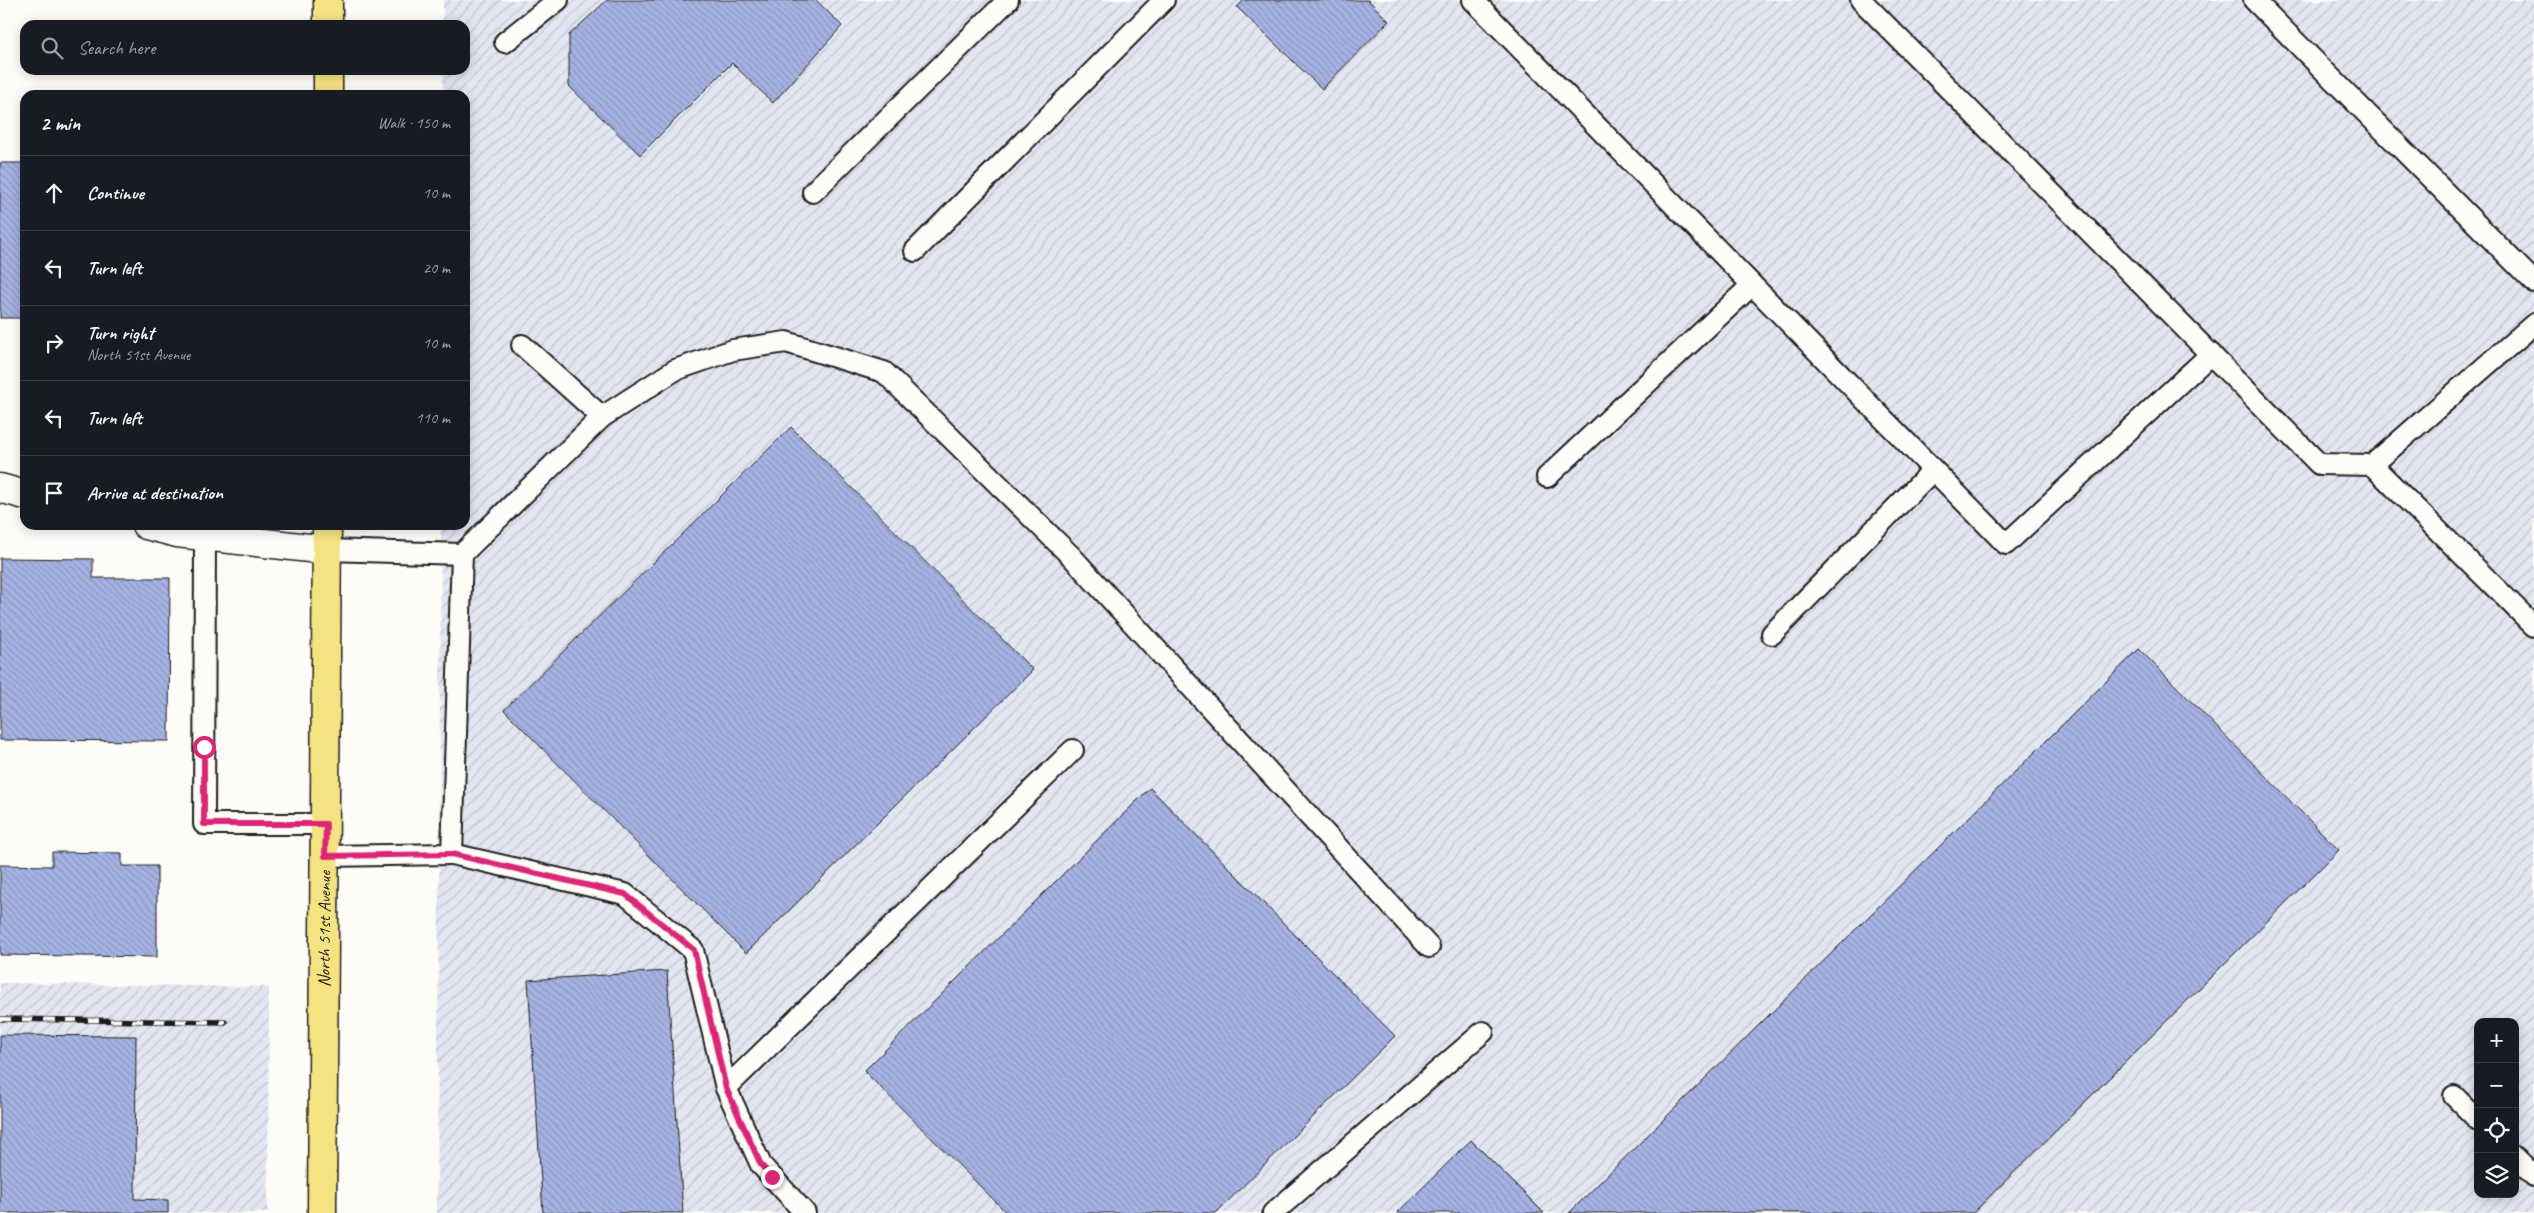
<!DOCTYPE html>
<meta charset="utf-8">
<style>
body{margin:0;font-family:Caveat,sans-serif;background:#242831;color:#f1f3f6}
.controls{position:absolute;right:15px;bottom:15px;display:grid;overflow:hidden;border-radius:10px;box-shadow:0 2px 12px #0003}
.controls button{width:45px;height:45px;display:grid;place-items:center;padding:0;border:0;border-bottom:1px solid #363941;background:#171b24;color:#f1f3f6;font:25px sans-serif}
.stop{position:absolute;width:15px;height:15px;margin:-11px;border:4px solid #db2777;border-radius:50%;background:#fff}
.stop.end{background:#db2777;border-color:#fff;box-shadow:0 1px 5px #0008}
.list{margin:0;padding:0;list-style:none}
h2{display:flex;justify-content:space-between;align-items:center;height:65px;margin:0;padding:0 20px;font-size:21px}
h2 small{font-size:16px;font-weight:400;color:#9ea1a6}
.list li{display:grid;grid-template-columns:32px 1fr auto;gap:15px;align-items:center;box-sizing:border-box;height:75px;padding:0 20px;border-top:1px solid #363941}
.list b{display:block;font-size:19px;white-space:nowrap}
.list p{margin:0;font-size:16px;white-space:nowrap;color:#9ea1a6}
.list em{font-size:16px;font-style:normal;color:#9ea1a6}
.icon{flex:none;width:28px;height:28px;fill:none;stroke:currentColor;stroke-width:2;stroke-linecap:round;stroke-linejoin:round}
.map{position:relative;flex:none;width:2534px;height:1213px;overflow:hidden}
.search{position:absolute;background:#171b24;box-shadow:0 2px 12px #0003;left:20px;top:20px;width:450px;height:55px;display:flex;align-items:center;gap:12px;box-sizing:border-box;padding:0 18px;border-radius:15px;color:#9ea1a6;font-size:19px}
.panel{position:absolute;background:#171b24;box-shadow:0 2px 12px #0003;left:20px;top:90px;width:450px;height:440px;border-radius:15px}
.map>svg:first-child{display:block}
</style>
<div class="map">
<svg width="2534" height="1213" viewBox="0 0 2534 1213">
<defs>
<pattern id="industrial-furrows" width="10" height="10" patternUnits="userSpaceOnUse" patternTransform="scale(1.25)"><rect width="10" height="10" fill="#e3e6f1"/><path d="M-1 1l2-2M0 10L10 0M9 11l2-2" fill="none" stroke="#c2c5ce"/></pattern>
<pattern id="building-back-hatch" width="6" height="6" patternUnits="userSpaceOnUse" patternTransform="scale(1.25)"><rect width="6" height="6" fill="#a5b2e2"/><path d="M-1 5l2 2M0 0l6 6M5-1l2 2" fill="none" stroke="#8d98c1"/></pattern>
</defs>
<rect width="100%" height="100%" fill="#fdfcf7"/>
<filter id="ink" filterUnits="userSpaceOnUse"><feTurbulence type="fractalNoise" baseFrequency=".02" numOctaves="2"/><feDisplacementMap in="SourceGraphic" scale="10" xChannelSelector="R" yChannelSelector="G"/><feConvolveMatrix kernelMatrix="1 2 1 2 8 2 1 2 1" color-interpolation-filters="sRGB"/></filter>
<g filter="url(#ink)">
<g fill="url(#industrial-furrows)" fill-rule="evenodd">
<path d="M443,0H2534V1213H437L441,525H465V95H443V70H465V25H443ZM2478,1022H2515V1194H2478Z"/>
<path d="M0,983L269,987L268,1213H0Z"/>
</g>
<g fill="url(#building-back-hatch)" stroke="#1c1c1c">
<path d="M607,0H816L842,26L773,103L732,63L640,155L569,86V35Z"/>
<path d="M1244,0H1368L1389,21L1322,89L1237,7Z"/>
<rect x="0" y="163" width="25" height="155"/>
<path d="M791,427L1033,670L746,953L504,710Z"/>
<path d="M0,558L93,559V578H170L169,741L0,740Z"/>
<path d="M2139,649L2339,850L1973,1213H1569Z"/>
<path d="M1150,788L1395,1036L1216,1213H1007L864,1071Z"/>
<path d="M52,852L122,853V866H157V957L0,955V865L52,866Z"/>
<path d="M667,971L683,1213H543L528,980Z"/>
<path d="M0,1035L136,1036L135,1199L168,1200V1213H0Z"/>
<path d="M1471,1140L1544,1213H1397Z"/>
</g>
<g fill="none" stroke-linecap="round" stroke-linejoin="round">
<g stroke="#1c1c1c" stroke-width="24">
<g id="lane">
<path d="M1473,0L2006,544L2211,354"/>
<path d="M1861,0L2319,464L2372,465L2534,324"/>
<path d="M2254,0L2534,282"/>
<path d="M505,42L558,0"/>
<path d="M813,192L1008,0"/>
<path d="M915,251L1164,0"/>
<path d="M602,417L675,370L733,350L786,342L884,372L1072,557L1429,947"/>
<path d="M2372,465L2534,626"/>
<path d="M1547,477L1752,285"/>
<path d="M205,536L204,824H326"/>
<path d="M327,550L462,554L602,417L522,345"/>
<path d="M1772,634L1933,470"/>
<path d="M452,854L625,894L693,950L726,1088L761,1165L805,1213"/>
<path d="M325,856L452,854L462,554"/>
<path d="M726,1088L1073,750"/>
<path d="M2454,1096L2478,1120"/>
<path d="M2515,1157L2534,1176"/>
<path d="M1273,1213L1483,1032"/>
</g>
</g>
<g stroke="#1c1c1c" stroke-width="31">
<g id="street">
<path d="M0,488L25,495"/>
<path d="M146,525L177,533L327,550"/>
</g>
</g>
<g stroke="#1c1c1c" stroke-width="31">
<g id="primary">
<path d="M328,0V25"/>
<path d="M328,95V70"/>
<path id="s1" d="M322,1213L327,525"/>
</g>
</g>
<use href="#lane" stroke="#fdfcf7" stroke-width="20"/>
<use href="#street" stroke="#fdfcf7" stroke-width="28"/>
<use href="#primary" stroke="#f5e382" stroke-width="28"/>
<g stroke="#1c1c1c" stroke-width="5.5">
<path id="rail" d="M0,1019L225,1022"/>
</g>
<use href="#rail" stroke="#fdfcf7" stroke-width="4" stroke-dasharray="11" stroke-linecap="butt"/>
</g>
</g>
<g fill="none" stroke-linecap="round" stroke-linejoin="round" filter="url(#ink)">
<path stroke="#db2777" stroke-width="6" d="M204,747V824H326L325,856L452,854L625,894L694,950L726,1088L761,1165L772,1177"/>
</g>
<g text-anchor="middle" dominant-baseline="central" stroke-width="5" stroke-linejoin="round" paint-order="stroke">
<g font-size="18" fill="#1c1c1c" stroke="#fdfcf7">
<text stroke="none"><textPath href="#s1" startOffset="284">North 51st Avenue</textPath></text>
</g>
</g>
</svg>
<div class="controls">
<button>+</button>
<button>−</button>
<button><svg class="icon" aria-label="locate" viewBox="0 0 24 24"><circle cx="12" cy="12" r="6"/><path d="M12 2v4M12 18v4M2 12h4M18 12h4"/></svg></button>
<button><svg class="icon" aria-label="layers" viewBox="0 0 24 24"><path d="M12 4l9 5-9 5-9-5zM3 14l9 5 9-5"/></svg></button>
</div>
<div class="stop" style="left:204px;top:747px"></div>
<div class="stop end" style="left:772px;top:1177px"></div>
<div class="search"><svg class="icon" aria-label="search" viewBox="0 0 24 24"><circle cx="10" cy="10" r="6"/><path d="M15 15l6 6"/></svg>Search here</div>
<section class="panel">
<h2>2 min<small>Walk · 150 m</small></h2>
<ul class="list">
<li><svg class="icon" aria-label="ahead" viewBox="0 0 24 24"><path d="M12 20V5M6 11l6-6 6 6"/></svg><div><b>Continue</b></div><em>10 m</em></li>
<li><svg class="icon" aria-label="left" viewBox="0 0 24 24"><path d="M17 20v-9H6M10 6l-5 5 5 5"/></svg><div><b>Turn left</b></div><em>20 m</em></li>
<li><svg class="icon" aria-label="right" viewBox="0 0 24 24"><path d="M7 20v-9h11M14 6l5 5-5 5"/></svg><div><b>Turn right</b><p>North 51st Avenue</p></div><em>10 m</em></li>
<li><svg class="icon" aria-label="left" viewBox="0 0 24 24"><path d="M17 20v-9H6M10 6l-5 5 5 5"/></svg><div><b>Turn left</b></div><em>110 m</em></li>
<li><svg class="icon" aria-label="arrive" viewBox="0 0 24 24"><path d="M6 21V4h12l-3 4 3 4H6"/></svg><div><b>Arrive at destination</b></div></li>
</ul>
</section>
</div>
